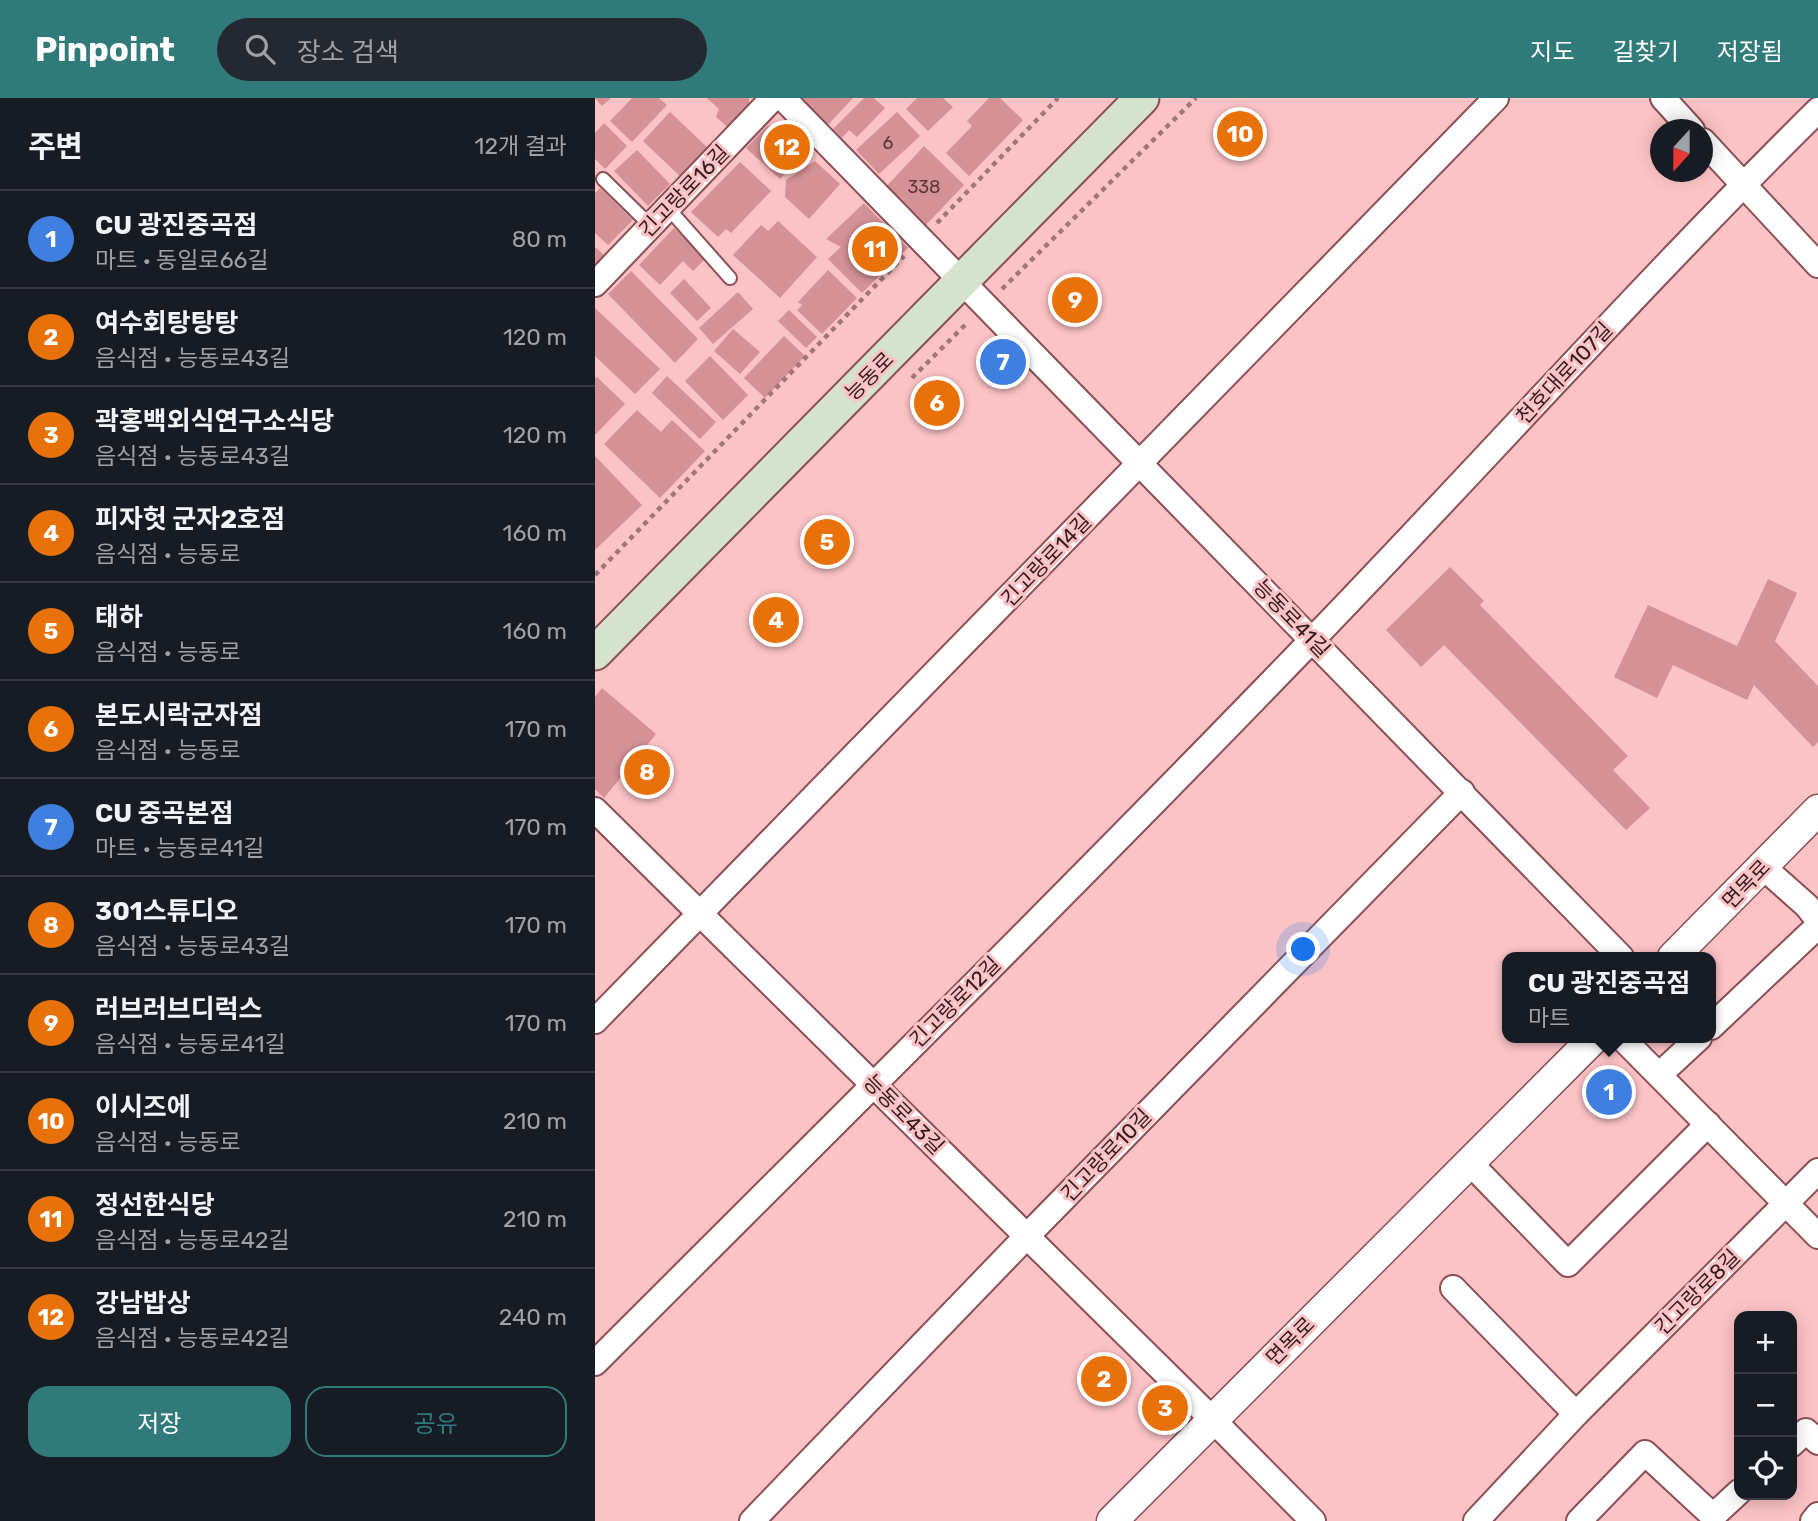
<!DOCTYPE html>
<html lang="ko">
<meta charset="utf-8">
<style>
body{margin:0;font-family:Rubik,"Noto Sans KR",sans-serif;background:#242831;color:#f1f3f6}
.controls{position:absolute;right:21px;bottom:21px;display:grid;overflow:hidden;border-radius:14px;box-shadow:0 4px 18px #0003}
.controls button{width:63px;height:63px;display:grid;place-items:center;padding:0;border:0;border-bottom:2px solid #363941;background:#171b24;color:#f1f3f6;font:35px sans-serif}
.compass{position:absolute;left:1055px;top:21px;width:63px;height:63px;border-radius:50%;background:#171b24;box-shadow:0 4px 18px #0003;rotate:201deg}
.you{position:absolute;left:709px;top:852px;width:24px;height:24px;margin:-18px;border:5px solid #fff;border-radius:50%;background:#1a73e8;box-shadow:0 0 0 10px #1a73e833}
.badge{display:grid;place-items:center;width:46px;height:46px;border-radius:50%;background:#307a7a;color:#fff;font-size:23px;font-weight:700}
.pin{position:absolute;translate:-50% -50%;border:4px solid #fff;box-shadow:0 2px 7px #0006}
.popup{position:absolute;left:907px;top:854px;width:214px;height:91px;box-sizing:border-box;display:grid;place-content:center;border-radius:14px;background:#171b24;filter:drop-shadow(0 2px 5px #0005);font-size:23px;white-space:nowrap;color:#9ea1a6}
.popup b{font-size:26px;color:#f1f3f6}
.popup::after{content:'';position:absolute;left:50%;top:100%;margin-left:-14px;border:14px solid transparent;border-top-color:#171b24}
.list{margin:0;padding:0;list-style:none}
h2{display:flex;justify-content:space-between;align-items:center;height:91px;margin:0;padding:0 28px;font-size:30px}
h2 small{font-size:23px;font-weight:400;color:#9ea1a6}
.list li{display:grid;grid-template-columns:46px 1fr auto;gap:21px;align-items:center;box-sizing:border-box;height:98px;padding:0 28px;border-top:2px solid #363941}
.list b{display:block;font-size:26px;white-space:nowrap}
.list p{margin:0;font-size:23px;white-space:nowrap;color:#9ea1a6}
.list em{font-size:23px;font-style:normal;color:#9ea1a6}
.actions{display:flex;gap:14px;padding:21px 28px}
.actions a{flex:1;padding:16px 0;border:2px solid #307a7a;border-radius:21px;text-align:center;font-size:24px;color:#307a7a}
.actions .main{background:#307a7a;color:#fff}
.icon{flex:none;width:38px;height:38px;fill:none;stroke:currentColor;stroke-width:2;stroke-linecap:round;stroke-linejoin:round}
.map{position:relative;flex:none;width:1223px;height:1423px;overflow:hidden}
header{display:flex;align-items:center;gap:42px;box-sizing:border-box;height:98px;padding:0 35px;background:#307a7a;color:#fff}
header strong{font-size:33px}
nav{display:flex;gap:38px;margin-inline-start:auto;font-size:24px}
.search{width:490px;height:63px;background:#242831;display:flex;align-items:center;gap:18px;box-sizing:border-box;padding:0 24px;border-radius:38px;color:#9ea1a6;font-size:26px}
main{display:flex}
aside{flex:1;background:#171b24}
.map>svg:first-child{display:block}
</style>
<header>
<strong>Pinpoint</strong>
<div class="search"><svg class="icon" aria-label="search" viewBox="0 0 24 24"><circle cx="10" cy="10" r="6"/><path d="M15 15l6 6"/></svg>장소 검색</div>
<nav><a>지도</a><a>길찾기</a><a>저장됨</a></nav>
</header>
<main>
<aside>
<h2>주변<small>12개 결과</small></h2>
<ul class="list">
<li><span class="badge" style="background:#3f7fe0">1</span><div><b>CU 광진중곡점</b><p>마트 · 동일로66길</p></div><em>80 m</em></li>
<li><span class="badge" style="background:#e8710a">2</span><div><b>여수회탕탕탕</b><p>음식점 · 능동로43길</p></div><em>120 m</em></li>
<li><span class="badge" style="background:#e8710a">3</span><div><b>곽홍백외식연구소식당</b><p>음식점 · 능동로43길</p></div><em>120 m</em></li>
<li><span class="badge" style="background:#e8710a">4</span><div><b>피자헛 군자2호점</b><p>음식점 · 능동로</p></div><em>160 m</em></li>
<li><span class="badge" style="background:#e8710a">5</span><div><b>태하</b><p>음식점 · 능동로</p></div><em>160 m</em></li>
<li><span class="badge" style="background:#e8710a">6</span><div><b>본도시락군자점</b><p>음식점 · 능동로</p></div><em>170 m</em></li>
<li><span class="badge" style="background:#3f7fe0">7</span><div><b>CU 중곡본점</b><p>마트 · 능동로41길</p></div><em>170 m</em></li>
<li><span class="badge" style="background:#e8710a">8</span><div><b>301스튜디오</b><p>음식점 · 능동로43길</p></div><em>170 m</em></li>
<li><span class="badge" style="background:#e8710a">9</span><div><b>러브러브디럭스</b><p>음식점 · 능동로41길</p></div><em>170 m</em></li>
<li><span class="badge" style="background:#e8710a">10</span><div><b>이시즈에</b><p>음식점 · 능동로</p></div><em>210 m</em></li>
<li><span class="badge" style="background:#e8710a">11</span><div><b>정선한식당</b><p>음식점 · 능동로42길</p></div><em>210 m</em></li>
<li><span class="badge" style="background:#e8710a">12</span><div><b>강남밥상</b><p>음식점 · 능동로42길</p></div><em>240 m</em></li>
</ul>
<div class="actions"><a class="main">저장</a><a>공유</a></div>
</aside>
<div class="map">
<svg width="1223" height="1423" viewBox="0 0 1223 1423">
<rect width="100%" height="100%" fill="#fcc3c6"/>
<g fill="#d49196">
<path d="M0,0H16L7,8Z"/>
<path d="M37,0H64L72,7L37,44L15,23Z"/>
<path d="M112,0H154V10L135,31L121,19L124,11Z"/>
<path d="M205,0H258L231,29Z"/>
<path d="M269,0H279L290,10L262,39L254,32L247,40L238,31Z"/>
<path d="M322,0H348L358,9L333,33L311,11Z"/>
<path d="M394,0H405L428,22L374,78L351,55L377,28L372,23Z"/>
<path d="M75,14L115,52L88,81L48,43Z"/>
<path d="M302,14L325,38L284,76L261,52Z"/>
<path d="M9,25L32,48L10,71L0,61V35Z"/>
<path d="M191,26L215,48L185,81L151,50L172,28Z"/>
<path d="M329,48L369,87L329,129L289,91Z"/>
<path d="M42,52L75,86L53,108L19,73Z"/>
<path d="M220,63L245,86L214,121L190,99L191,82Z"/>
<path d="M145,64L176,93L136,135L131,131L123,139L96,114Z"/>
<path d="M5,90L38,122L13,147L0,135V95Z"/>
<path d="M269,105L313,150L267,195L233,161L246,149L231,141Z"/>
<path d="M183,123L222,159L185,200L138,157L166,127L173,133Z"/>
<path d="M79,130L111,160L98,173L88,163L65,187L44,167Z"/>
<path d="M0,149L9,157L0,167Z"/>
<path d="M233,172L262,200L227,236L202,212L207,207L203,204Z"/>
<path d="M36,173L103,241L80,265L13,196Z"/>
<path d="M89,181L116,210L102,223L75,195Z"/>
<path d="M143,194L158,211L118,246L104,230Z"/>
<path d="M0,210L65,271L40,296L0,258Z"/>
<path d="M194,212L222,239L211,250L183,223Z"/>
<path d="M138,231L165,254L145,276L119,253Z"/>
<path d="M189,238L210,258L170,300L149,280Z"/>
<path d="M115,258L153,297L128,322L90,283Z"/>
<path d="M72,278L121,324L105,341L57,295Z"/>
<path d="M2,279L30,306L0,337V280Z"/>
<path d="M42,312L66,334L77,322L110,353L65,400L9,346Z"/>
<path d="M0,358L47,407L0,452Z"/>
<path d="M855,469L889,503L885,507L1033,658L1018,672L1055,710L1031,732L849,547L826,569L791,532Z"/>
<path d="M1173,481L1202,495L1180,543L1223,588V644L1218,649L1159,587L1152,602L1078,567L1062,600L1019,579L1053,507L1142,548Z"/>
<path d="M7,590L61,636L9,700L0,691V599Z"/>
</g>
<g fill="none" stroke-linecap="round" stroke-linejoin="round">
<g stroke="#8a4f54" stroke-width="16">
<g id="service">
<path d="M8,81L56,128"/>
<path d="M73,110L135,180"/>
</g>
</g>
<g stroke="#8a4f54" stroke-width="28">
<g id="minor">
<path d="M188,0L1026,859"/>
<path d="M1068,0L1097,32"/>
<path d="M1108,43L1223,167"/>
<path d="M0,186L178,0"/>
<path d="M0,712L617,1321L718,1423"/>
<path d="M1167,768L1212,808L1223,822"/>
<path d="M0,923L901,0"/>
<path d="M1116,929L1223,828"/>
<path d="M1027,940L1223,1138"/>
<path d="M1064,977L1104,940"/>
<path d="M874,1064L973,1166L1113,1026"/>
<path d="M858,1190L981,1316"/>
<path d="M0,1265C241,1024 483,785 719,540C888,365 1050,183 1223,12"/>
<path d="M1197,1346L1211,1333L1223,1344"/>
<path d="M157,1423L432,1138L867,694"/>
<path d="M881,1423L981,1316L1223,1073"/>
<path d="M984,1423L1050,1355L1118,1418L1144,1394"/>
<path d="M1218,1423L1223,1417"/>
</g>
</g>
<g stroke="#8a4f54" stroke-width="33">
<g id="tertiary">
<path d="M1078,859L1223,712"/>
<path d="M517,1423L999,940"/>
</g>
</g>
<g stroke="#8a4f54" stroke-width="37">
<path id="secondary" d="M0,555L547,0"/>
</g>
<g stroke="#a07678" stroke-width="4.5" stroke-dasharray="5 5" stroke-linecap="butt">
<path d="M342,125L463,0"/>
<path d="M407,191L601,0"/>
<path d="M317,280L373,224"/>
<path d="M0,477L309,158"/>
</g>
<use href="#service" stroke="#fff" stroke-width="12"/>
<use href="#minor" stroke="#fff" stroke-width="24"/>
<use href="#tertiary" stroke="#fff" stroke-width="30"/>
<use href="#secondary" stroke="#d5e2ce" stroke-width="33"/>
</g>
<g text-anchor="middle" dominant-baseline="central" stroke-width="6" stroke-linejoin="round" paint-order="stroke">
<g font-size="18" fill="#5c383b">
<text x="293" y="45">6</text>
<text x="329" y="89">338</text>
</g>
<g font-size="21" fill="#341b1d" stroke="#fcc3c6">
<text transform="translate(89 93) rotate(-46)">긴고랑로16길</text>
<text transform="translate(969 275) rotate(-47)">천호대로107길</text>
<text transform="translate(274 278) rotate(-45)">능동로</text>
<text transform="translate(451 462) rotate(-46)">긴고랑로14길</text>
<text transform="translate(697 520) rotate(46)">능동로41길</text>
<text transform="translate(1151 786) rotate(-46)">면목로</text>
<text transform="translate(360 904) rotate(-45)">긴고랑로12길</text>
<text transform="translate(309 1016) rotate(45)">능동로43길</text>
<text transform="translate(511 1057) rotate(-46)">긴고랑로10길</text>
<text transform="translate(1102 1194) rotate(-45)">긴고랑로8길</text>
<text transform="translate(695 1243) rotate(-45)">면목로</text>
</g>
</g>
</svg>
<div class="controls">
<button>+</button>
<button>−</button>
<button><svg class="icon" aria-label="locate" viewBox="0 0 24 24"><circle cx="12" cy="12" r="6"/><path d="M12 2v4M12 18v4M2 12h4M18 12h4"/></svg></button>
</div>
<svg class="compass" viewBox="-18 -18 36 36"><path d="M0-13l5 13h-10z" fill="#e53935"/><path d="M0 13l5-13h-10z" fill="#9ea1a6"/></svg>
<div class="you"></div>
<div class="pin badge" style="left:1014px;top:994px;background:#3f7fe0">1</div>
<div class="popup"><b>CU 광진중곡점</b>마트</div>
<div class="pin badge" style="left:509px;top:1281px;background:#e8710a">2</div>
<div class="pin badge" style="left:570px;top:1310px;background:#e8710a">3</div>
<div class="pin badge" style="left:181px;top:522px;background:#e8710a">4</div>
<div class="pin badge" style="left:232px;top:444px;background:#e8710a">5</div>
<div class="pin badge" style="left:342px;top:305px;background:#e8710a">6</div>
<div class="pin badge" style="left:408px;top:264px;background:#3f7fe0">7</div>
<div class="pin badge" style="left:52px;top:674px;background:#e8710a">8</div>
<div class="pin badge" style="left:480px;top:202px;background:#e8710a">9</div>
<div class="pin badge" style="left:645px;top:36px;background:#e8710a">10</div>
<div class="pin badge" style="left:280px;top:151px;background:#e8710a">11</div>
<div class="pin badge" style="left:192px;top:49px;background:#e8710a">12</div>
</div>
</main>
